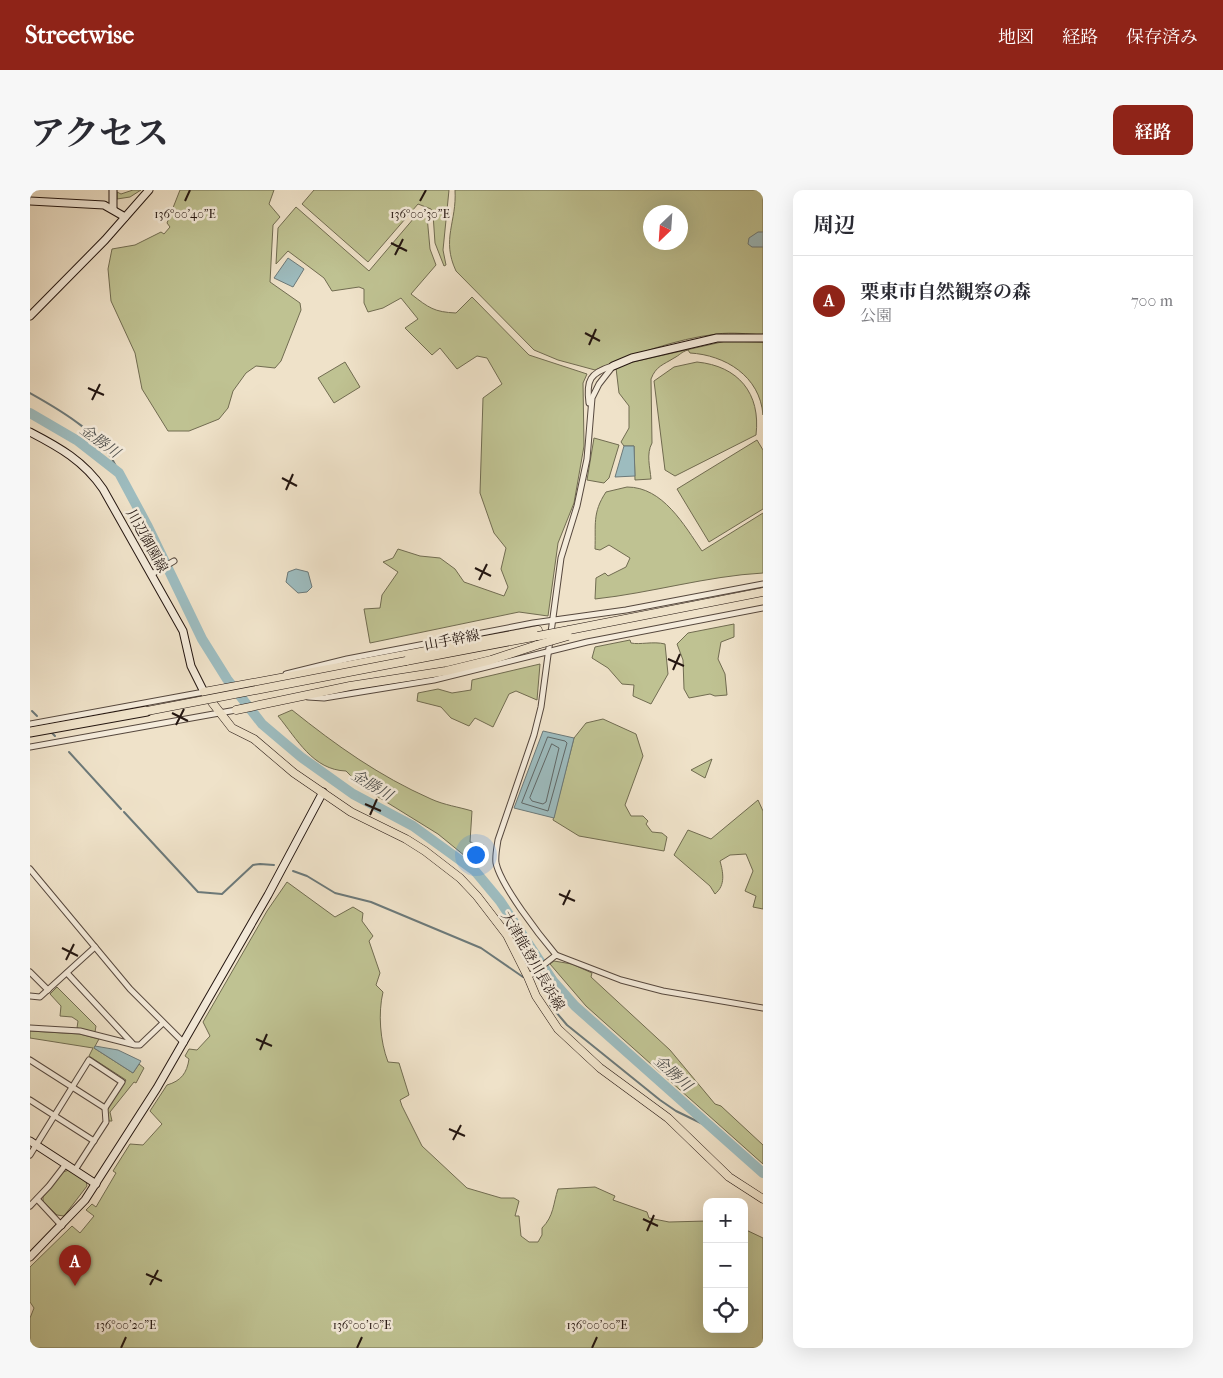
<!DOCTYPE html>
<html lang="ja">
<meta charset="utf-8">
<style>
body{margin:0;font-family:"IM FELL French Canon","Noto Serif JP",serif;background:#f7f7f7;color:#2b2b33}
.controls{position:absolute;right:15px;bottom:15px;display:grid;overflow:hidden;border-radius:10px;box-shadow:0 5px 20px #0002}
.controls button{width:45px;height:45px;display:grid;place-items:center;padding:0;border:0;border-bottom:1px solid #e1e1e2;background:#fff;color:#2b2b33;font:25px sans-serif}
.compass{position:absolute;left:613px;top:15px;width:45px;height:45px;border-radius:50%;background:#fff;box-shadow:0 5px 20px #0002;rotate:205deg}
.you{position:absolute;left:445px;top:664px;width:18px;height:18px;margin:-12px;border:4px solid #fff;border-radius:50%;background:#1a73e8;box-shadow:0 0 0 8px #1a73e833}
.badge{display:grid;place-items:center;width:32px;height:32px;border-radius:50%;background:#8f2418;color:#fff;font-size:16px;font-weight:700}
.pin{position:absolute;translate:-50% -41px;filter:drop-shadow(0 1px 2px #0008)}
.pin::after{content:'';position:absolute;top:26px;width:18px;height:15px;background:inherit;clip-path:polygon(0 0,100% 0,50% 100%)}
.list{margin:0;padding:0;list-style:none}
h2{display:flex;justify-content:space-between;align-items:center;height:65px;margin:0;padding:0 20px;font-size:21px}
h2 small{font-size:16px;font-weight:400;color:#7c7c81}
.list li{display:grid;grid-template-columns:32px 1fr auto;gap:15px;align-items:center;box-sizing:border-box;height:90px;padding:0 20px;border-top:1px solid #e1e1e2}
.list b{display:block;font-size:19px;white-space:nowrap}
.list p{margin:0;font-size:16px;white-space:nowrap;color:#7c7c81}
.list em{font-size:16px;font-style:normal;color:#7c7c81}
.icon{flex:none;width:28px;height:28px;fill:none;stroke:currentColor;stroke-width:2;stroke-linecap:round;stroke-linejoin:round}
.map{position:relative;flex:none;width:733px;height:1158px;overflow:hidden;border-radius:10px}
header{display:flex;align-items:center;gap:30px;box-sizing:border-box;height:70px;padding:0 25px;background:#8f2418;color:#fff}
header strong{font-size:24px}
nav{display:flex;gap:28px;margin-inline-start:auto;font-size:18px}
.intro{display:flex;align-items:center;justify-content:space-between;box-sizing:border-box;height:120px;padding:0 30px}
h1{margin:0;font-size:35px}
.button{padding:12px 22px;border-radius:10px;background:#8f2418;color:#fff;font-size:18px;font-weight:700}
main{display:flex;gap:30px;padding:0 30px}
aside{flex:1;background:#fff;border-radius:10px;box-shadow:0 5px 20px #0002}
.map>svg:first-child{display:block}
</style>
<header>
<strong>Streetwise</strong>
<nav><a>地図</a><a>経路</a><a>保存済み</a></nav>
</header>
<div class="intro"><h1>アクセス</h1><a class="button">経路</a></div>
<main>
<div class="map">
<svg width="733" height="1158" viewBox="0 0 733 1158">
<rect width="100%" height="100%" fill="#efe2c9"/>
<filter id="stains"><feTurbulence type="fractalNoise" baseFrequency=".004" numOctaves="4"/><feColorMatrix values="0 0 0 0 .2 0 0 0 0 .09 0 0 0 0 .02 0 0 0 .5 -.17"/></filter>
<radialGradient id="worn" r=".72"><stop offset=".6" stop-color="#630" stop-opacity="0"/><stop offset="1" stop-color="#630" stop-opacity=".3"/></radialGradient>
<g fill="#bfc292" stroke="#716c51" fill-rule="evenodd">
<path d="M103,0H111L100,7L87,9V2L91,4Z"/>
<path d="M150,0H244L239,14L250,27L243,35L240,92L270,113L271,120L251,171L245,178L226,176L216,183L203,201L198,218L189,229L159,241H138L112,199L105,163L81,111L78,79L82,59L105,55L131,42L134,44L140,37L137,33Z"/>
<path d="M284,0H419L413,60L416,75L414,76L405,53L403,24L401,19L388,14L338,72L272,14Z"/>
<path d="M425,0H733V145C718,144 702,142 687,144C645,149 603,165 565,180L528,170L504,160L426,81C411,49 427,32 425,0ZM620,22H650V52H620Z"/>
<path d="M266,17L339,81L390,21L394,22L397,26L400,59L406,75L381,104C399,118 404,122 426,123L442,107L499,165L557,184L553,193L554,256L544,313L528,353L518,426L489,422L340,453L334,419L350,418L352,405L368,382L353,372L363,368L368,359L390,366L410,368L425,379L434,392L474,406L478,397L471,379L476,358L464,343L450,303L453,208L472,194L457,168L447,166L427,179L410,158L402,165L375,138L388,129L371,108L353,118L338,122L334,113V99L329,97L302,101L294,88L258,61L246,74L248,38Z"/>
<path d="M696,151L733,152V225C730,186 695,165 660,163L658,160C651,162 650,165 644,168C633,175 626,176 621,189L622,253C616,264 620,277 621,289L605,290L604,256H594L591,252L599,238V216L589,203L586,178L594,174Z"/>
<path d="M315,172L330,197L304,213L288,188Z"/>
<path d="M667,172C708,176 731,203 726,245L645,286L635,280L624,191L644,177Z"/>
<path d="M564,248L589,255L579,288L574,293L557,290Z"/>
<path d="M727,250L733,260V319L679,352L647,299Z"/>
<path d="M597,297C633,297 654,335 672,361L733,323V383C677,386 621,403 565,409L566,388L575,383L578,386L596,377L600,368L579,355L570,360L565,359C566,335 562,323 576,302Z"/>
<path d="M704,434V447L691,452L688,469L695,484L697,505L685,506L680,504L659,508L654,499L653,470L647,454L658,443Z"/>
<path d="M600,450L601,453C610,455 623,451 635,454L638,484L621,514L603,506L604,495L592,494L578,478L562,468L565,457Z"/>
<path d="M510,474L507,510L486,501L479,504L463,537L445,528L439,536L421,528L411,517L387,511L388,503L408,499L422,503L441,500L442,490Z"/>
<path d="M262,520C307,556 349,586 401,609C414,615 429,617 442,621L440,652L454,655L446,675L408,644L324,592V589L316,581C283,580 267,549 248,526Z"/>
<path d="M573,529L606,544L613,566L595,615L601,626H613L618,631L616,634L622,642L632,643L637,647L634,661L549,646L523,630L544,548L556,533Z"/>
<path d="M682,569L675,588L661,580Z"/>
<path d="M728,610L733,621V719L723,717L726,706L715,701L723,681L716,664L700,665L690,671C693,682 696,695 685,704L680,696L644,665L658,640L681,649Z"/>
<path d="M257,692L305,727L323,717L333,723L332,731L343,746L339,751L350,783L346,795L353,802C348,823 350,851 358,872L369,873L379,905L370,910L372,916L392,956L437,998L471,1008H484L489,1011L485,1026H489L491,1046L499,1052H508L512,1045V1038C524,1026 523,1014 528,999L565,997L585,1006L583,1010L617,1022L619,1028L639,1032L677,1031V1139H714V1039L733,1048V1158H0V1128L4,1118L0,1112V1077L42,1036L50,1043L64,1026L56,1020L62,1014L66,1017L86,983L83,981L100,954L113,955L132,934L120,921L137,895C151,891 157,883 159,869L155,866L159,859L167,860L180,846L173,832L237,721Z"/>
<path d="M524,771L542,774L562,783L561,787L640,860L685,914L691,916L733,955V974L556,816L520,774Z"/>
<path d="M27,797L66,836L65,842L47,838L48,831L42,827L30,826L31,816L20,804Z"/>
<path d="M0,841L50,844L69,849L64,858L103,883L109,874L114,878L106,893L104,892L80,922L82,931H79L77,920L96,890L59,866L63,858L0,848Z"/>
<path d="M39,980L56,991L57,996L34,1026L27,1025L13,1011V1007L33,982Z"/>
</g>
<g fill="#9dbcbf" stroke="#6c7979">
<path d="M728,42H733V57H722L718,54L719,48Z"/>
<path d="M258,68L274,79L263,97L244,88Z"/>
<path d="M594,256H604L605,286L585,287Z"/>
<path d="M266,379L278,382L282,397L277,402L268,403L256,392L258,382Z"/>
<path d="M513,541L544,548L524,628L484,618Z"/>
<path d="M65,856L88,860L111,871L103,883L64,858Z"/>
</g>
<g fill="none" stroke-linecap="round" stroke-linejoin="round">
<g stroke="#606868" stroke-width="1">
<path d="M518,547L535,551L537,553L518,621L492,613Z"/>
<path d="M522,554L529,558L516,612L513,614L502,611L500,608Z"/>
</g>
<g stroke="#6c7979" stroke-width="2">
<path d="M0,203C34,222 74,245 89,283"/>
<path d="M2,521L7,526"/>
<path d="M21,542L25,546"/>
<path d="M39,562L91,619"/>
<path d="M94,622L168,702L192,704L223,675L230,674L244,675"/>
<path d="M263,681L277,686L305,703L341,712L451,758L493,787"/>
<path d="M520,815L537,835L630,910L646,921L681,938"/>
</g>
<path stroke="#9dbcbf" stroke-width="10" d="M0,223L48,251L89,283L117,335L172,449L197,489L232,534L271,567L323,604L383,636L445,681L470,711L523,791L545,816L733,983"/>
<g stroke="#56483e" stroke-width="7">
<g id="street">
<path d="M559,213C556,190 560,183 582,176"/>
<path d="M122,384L144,371"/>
<path d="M256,484L317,469L503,433L596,420L733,394"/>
<path d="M278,507L294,508L404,490L557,452L733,418"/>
<path d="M0,534L174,502"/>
<path d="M0,557L206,520"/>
<path d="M0,679L100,799L154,853"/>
<path d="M526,765C510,746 471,696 466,673C465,666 467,657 468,650L504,545L511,517L531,368L547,316L557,269L562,208L569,194L583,176"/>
<path d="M0,782L18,800"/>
<path d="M37,783L102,853"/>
<path d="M498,787L526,765L591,790L633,801L733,818"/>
<path d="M0,806L10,807L65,757"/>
<path d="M0,838L50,841L105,855H110L133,833"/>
<path d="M0,870L75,918"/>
<path d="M0,910L64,951"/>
<path d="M0,965L59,870L92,892L75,918L76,932L45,980"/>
<path d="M7,1009L32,1036"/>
<path d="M0,1016L19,996L36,974"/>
</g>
</g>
<g stroke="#231510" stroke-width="9">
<g id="secondary">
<path d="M83,0V19"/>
<path d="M0,11L74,15L95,27"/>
<path d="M0,126L75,50L119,0"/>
<path d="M583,176L602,168L687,148H733"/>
<path d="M0,242C29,257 54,271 73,299L153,441L161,476L174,502"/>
<path d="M0,951L66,994"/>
<path d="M0,1067L55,1010L127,898L238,705L293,602"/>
</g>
</g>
<g stroke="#231510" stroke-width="9">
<g id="primary">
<path d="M508,440L174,502L202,538L224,549L264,583L321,622L376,649L395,661L430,688L447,706L477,745L498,787L506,806L528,839L570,878L638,928L699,987L733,1009"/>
<path d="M539,440L733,402"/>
<path d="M376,471L508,446"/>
<path d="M206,520L320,496L416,481L461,470L507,455"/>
</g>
</g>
<g stroke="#231510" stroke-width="11">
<path id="highway" d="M0,542L117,521"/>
</g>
<use href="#street" stroke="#f5ecdc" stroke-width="5"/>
<use href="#secondary" stroke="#f5ecdc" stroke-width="7"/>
<use href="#primary" stroke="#efe2c9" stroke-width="8"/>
<use href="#highway" stroke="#efe2c9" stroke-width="9"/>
<g stroke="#231510" stroke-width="9" stroke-linecap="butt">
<g id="primary-bridge">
<path d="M508,446L539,440"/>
<path d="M507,455L538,446"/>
<path d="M117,521L376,471"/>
</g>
</g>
<use href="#primary-bridge" stroke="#efe2c9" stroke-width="8"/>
</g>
<path fill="none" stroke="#231510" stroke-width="2" d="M155,11L160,0M390,11L396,0M361,53L377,61M365,65L373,49M555,143L570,151M559,155L566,139M58,198L74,205M62,210L70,194M252,288L267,296M256,300L263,284M445,378L461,386M449,390L457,374M638,469L654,476M643,480L650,464M142,523L158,531M146,535L154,519M335,614L351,621M340,625L347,609M529,704L545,711M533,715L540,700M32,758L48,766M36,770L44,754M226,849L242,856M230,860L237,844M419,939L435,946M423,950L431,935M613,1029L628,1036M617,1041L624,1025M116,1084L132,1091M120,1095L128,1080M91,1158L96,1147M327,1158L332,1147M562,1158L567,1147"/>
<g text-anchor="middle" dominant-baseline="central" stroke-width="5" stroke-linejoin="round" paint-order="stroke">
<g font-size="14" fill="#231510" stroke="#f5ecdc">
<text transform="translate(117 351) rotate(61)">川辺御園線</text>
<text transform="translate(422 450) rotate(-11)">山手幹線</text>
<text transform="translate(503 771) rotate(60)">大津能登川長浜線</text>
</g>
<g font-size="15" font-style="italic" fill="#4e4f4d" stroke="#f5ecdc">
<text transform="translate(70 251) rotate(36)">金勝川</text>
<text transform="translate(342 595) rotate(31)">金勝川</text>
<text transform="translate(643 883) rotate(42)">金勝川</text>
</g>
</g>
<g font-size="12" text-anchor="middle" fill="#231510" stroke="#f5ecdc" stroke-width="5" stroke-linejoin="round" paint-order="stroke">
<text x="155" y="28">136°00'40"E</text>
<text x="390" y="28">136°00'30"E</text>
<text x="96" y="1139">136°00'20"E</text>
<text x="332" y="1139">136°00'10"E</text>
<text x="567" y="1139">136°00'00"E</text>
</g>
<rect width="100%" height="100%" filter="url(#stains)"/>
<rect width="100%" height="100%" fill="url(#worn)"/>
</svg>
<div class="controls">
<button>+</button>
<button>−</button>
<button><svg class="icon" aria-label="locate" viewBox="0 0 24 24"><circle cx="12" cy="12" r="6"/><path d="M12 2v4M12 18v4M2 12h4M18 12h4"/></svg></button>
</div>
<svg class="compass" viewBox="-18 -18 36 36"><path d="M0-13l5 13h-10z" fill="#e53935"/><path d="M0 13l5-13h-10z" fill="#7c7c81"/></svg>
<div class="you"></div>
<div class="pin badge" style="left:45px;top:1096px">A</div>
</div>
<aside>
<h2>周辺<small></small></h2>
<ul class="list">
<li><span class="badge">A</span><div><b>栗東市自然観察の森</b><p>公園</p></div><em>700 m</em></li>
</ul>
</aside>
</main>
